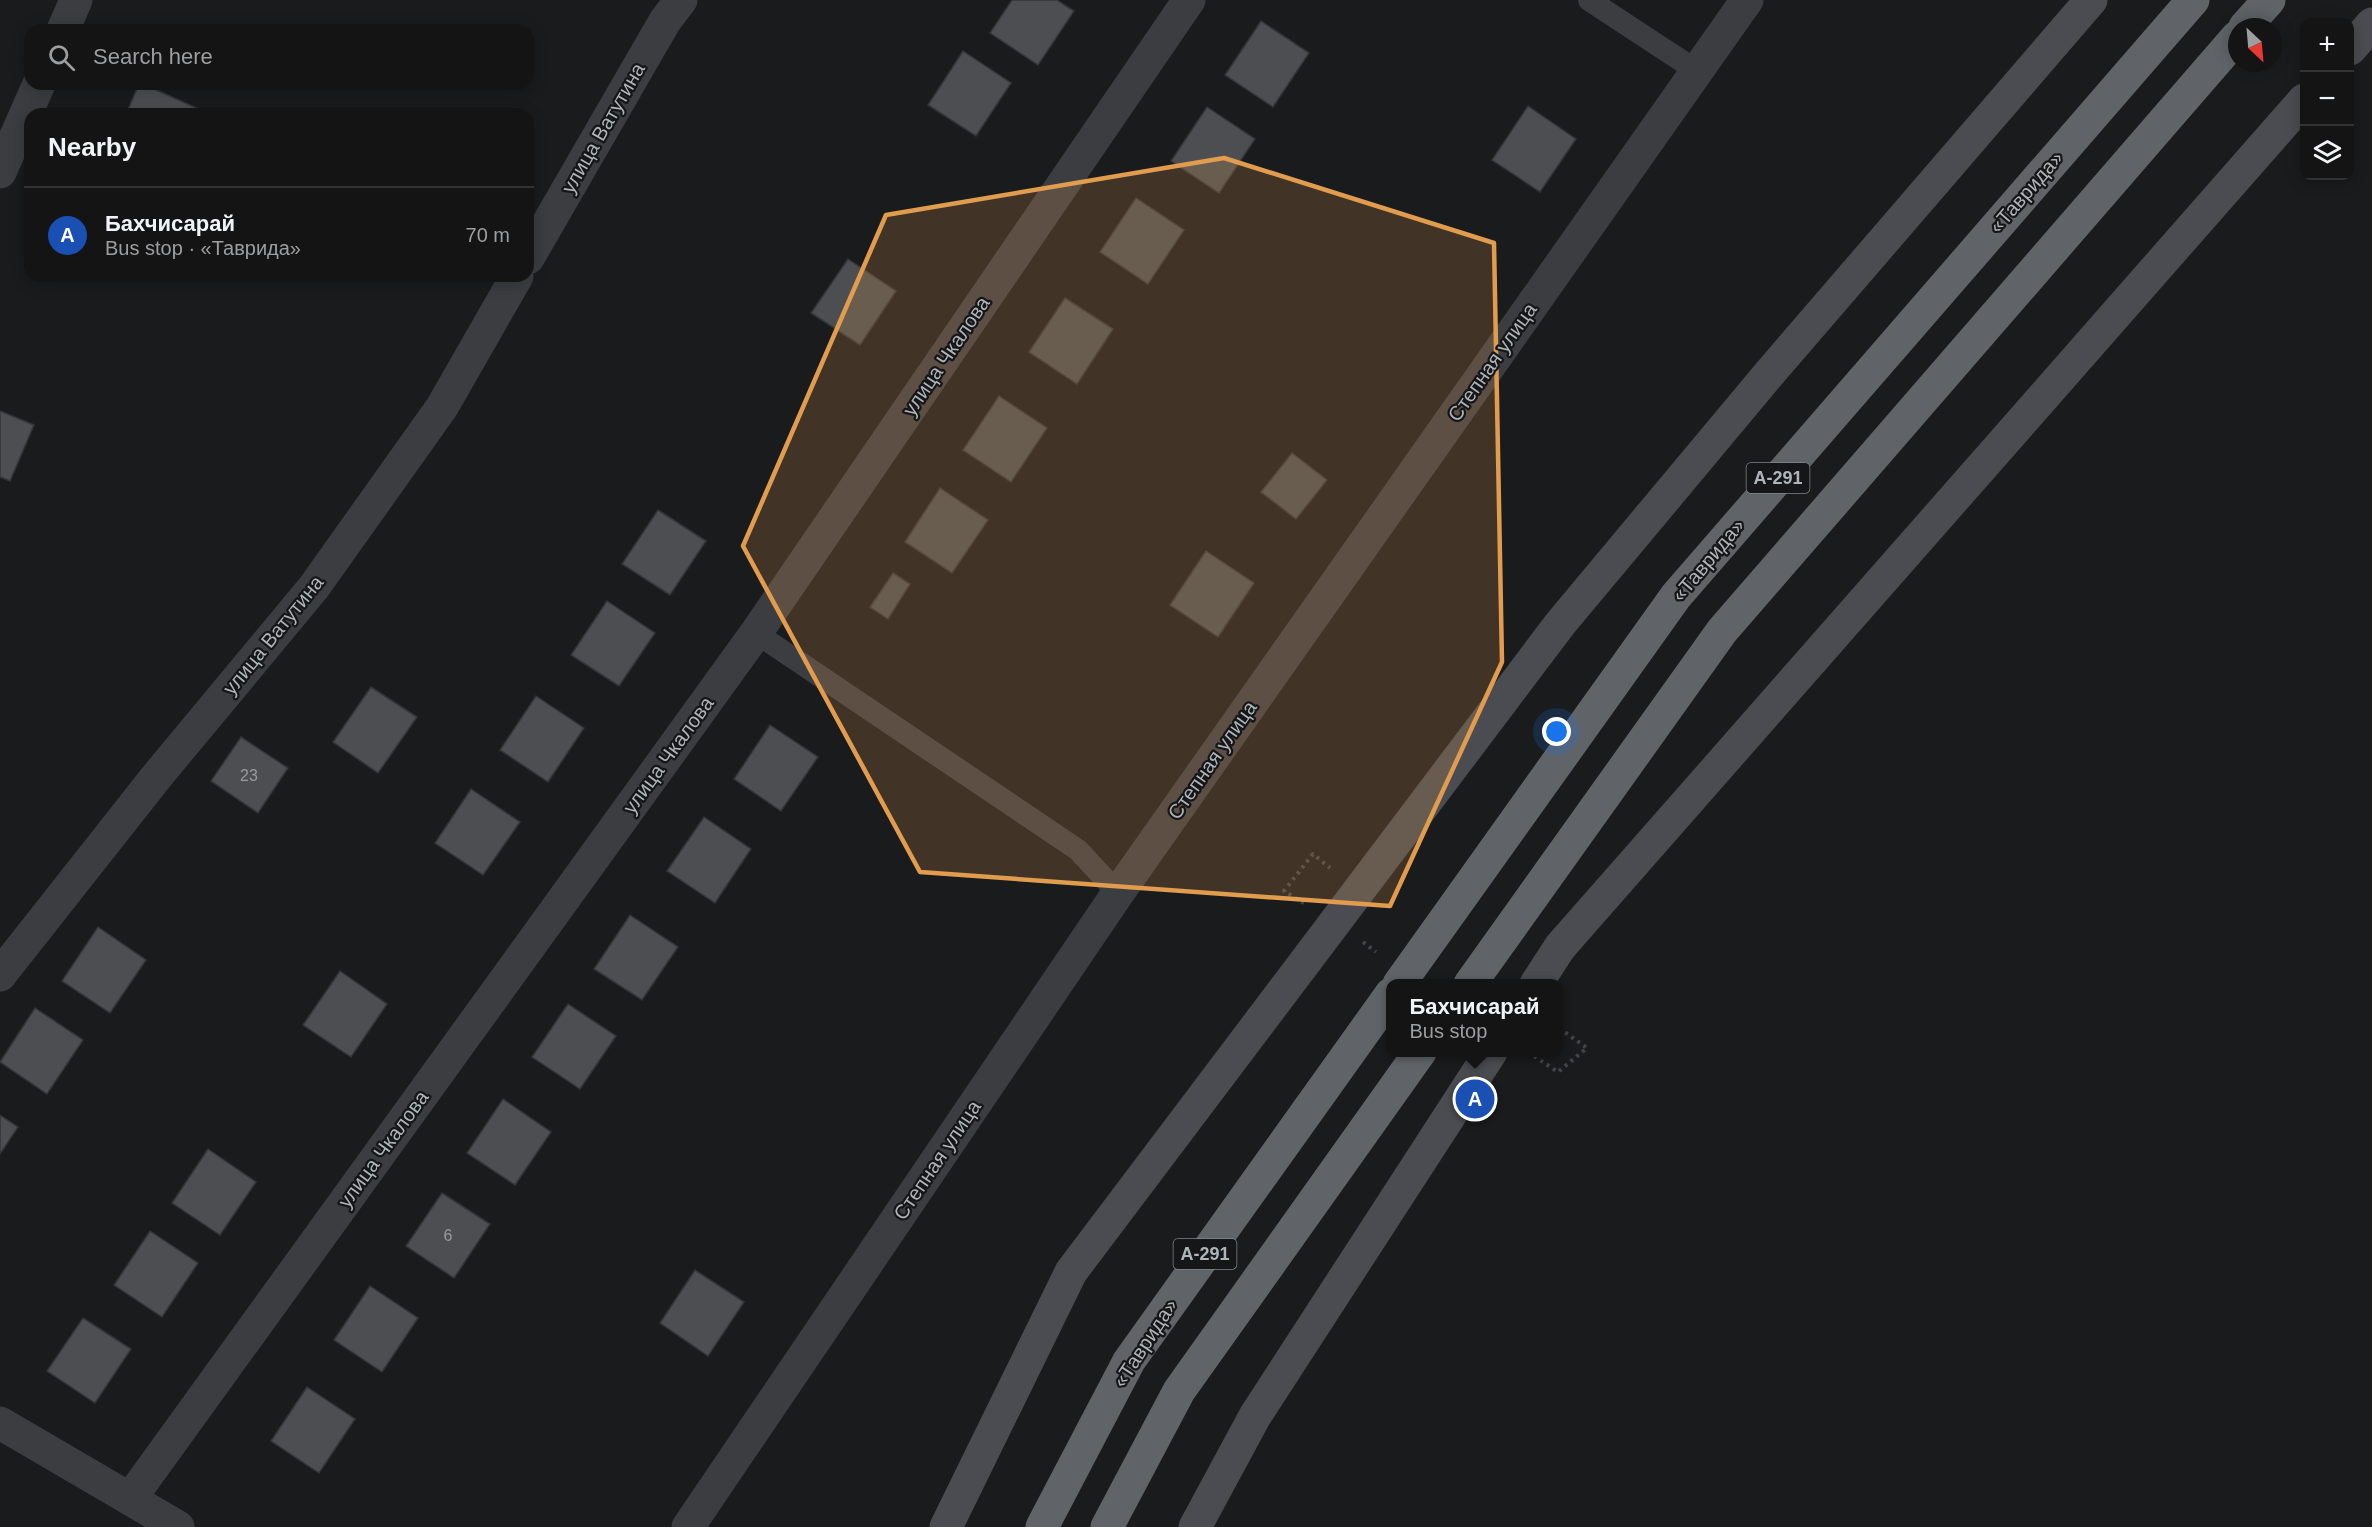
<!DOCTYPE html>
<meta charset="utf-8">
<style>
body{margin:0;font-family:Helvetica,sans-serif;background:#1d1d1e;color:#f1f3f6}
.controls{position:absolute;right:18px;top:18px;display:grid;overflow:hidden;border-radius:12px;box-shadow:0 3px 15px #0003}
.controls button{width:54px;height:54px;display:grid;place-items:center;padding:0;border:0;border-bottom:2px solid #333334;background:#141415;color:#f1f3f6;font:30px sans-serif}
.compass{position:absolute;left:2228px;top:18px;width:54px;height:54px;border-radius:50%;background:#141415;box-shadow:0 3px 15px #0003;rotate:154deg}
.you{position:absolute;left:1557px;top:732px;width:21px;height:21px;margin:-15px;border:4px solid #fff;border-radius:50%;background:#1a73e8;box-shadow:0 0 0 9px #1a73e833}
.badge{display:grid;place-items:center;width:39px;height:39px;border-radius:50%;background:#e19c4e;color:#fff;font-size:20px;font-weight:700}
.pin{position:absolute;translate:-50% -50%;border:3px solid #fff;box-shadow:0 2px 6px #0006}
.popup{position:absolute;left:1386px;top:979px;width:177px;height:78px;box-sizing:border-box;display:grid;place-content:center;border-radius:12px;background:#141415;filter:drop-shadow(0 2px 4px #0005);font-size:20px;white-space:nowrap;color:#9d9ea0}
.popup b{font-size:22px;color:#f1f3f6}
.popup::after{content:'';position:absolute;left:50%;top:100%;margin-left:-12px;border:12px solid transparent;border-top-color:#141415}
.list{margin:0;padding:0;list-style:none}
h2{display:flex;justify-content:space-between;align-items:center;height:78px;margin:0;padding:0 24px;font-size:26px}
h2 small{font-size:20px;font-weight:400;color:#9d9ea0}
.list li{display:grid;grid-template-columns:39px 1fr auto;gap:18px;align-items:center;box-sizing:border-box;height:96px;padding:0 24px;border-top:2px solid #333334}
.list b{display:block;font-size:22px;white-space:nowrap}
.list p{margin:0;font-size:20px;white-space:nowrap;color:#9d9ea0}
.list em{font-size:20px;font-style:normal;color:#9d9ea0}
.icon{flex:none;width:33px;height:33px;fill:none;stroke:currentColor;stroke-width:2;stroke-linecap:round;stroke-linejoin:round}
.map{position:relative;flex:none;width:2372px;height:1527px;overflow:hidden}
.search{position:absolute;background:#141415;box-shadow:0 3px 15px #0003;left:24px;top:24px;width:510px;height:66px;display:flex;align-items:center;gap:15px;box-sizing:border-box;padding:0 21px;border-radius:18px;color:#9d9ea0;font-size:22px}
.panel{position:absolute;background:#141415;box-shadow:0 3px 15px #0003;left:24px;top:108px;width:510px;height:174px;border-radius:18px}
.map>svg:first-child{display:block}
</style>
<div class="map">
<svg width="2372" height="1527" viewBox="0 0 2372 1527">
<rect width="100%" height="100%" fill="#1a1b1c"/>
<g fill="#4c4e51" stroke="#353538" stroke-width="1.5">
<path d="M1012,0H1057L1074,11L1038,65L990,33Z"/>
<path d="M1261,21L1309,53L1273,107L1225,75Z"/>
<path d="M963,51L1011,83L976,136L928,105Z"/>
<path d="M139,84H143L210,114H126Z"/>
<path d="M1528,106L1576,139L1540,192L1492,160Z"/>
<path d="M1207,107L1255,139L1219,193L1171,161Z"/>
<path d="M1136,198L1184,230L1148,284L1100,252Z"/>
<path d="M848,259L896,291L860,345L811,313Z"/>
<path d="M1065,298L1113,329L1077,384L1029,352Z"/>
<path d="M999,396L1047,428L1011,482L963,450Z"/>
<path d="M0,411L34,425L10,481L0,477Z"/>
<path d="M1292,453L1327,480L1296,519L1261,492Z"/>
<path d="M940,488L988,520L952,573L905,542Z"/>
<path d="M658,510L706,541L670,595L622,564Z"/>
<path d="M1206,551L1254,583L1218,637L1170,605Z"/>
<path d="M893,573L910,584L888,619L870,607Z"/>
<path d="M607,601L655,633L619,686L571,655Z"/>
<path d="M371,687L417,717L378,773L333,742Z"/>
<path d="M536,696L584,728L548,782L500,750Z"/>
<path d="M770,725L818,757L781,811L734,779Z"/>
<path d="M241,737L288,768L258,813L211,781Z"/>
<path d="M471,789L520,822L483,875L435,843Z"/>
<path d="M704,817L751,849L715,903L667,871Z"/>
<path d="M630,915L678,947L642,1000L594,969Z"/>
<path d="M98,927L146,960L110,1013L62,981Z"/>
<path d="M340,971L387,1004L351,1057L303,1025Z"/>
<path d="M568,1004L616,1036L580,1089L532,1057Z"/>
<path d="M35,1008L83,1040L47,1094L0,1062Z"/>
<path d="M503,1099L551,1132L515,1185L467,1153Z"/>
<path d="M0,1115L18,1127L0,1154Z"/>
<path d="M208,1149L256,1182L220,1235L172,1203Z"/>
<path d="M442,1193L490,1224L454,1278L406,1246Z"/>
<path d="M150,1231L198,1263L162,1317L114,1285Z"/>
<path d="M695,1270L744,1302L708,1356L660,1323Z"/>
<path d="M370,1286L418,1318L382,1372L334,1340Z"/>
<path d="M83,1318L131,1349L95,1403L47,1371Z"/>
<path d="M307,1387L355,1419L319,1473L271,1441Z"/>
</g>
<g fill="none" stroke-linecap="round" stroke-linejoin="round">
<g stroke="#424448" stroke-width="4" stroke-dasharray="3 4.5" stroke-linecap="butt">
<path d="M1304,903L1284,891L1313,854L1330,868"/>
<path d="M1363,942L1376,952"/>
<path d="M1528,1052L1558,1072L1587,1048L1559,1028"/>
</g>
<g stroke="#3c3d41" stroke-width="22">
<path d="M1589,0L1697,71"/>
<path d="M756,633L1078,850L1118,893"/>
</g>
<g stroke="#3c3d41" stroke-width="33">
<path d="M63,30L76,0"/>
<path d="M0,172L39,84"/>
<path d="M528,258L665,21L681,0"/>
<path d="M0,975L157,776L314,587L442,407L517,276"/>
<path d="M130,1499L756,633L1189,0"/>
<path d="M688,1527L1118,893L1747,0"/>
</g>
<path stroke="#3c3d41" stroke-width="33" d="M0,1423L178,1527"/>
<g stroke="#4a4c51" stroke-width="33">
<path d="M2350,49L2372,24"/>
<path d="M1536,984L1560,947L2304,100"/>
<path d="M946,1527L1071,1272L1560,624L1768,375L2091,0"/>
<path d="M1195,1527L1255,1416L1491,1052"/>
</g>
<g stroke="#606468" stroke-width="33">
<path d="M2245,27L2269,0"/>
<path d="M1399,984L1676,596L2193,0"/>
<path d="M1470,984L1722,631L2237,37"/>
<path d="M1042,1527L1129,1361L1391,994"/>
<path d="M1107,1527L1179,1391L1420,1052"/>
</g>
</g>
<path fill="#e19c4e" fill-opacity="0.2" stroke="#e19c4e" stroke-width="4.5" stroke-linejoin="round" d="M1224,158L1494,243L1502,662L1390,906L920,872L743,546L886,215Z"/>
<g text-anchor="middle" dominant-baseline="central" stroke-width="4.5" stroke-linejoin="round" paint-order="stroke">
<g font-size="16" fill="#969aa0">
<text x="249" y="775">23</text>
<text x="448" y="1235">6</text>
</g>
<g fill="#151617" stroke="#808589" stroke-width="1.5">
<rect x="1746.5" y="463" width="63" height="30" rx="4.5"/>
<rect x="1173.5" y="1239" width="63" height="30" rx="4.5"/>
</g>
<g font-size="18" font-weight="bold" fill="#aeb4ba">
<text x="1778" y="478">А-291</text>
<text x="1205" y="1254">А-291</text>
</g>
<g font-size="20" fill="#aeb4ba" stroke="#151617">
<text transform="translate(603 128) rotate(-60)">улица Ватутина</text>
<text transform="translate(2026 192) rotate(-49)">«Таврида»</text>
<text transform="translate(946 356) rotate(-56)">улица Чкалова</text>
<text transform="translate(1492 362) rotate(-55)">Степная улица</text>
<text transform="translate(1708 560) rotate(-50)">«Таврида»</text>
<text transform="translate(273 635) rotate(-51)">улица Ватутина</text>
<text transform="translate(668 755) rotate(-54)">улица Чкалова</text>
<text transform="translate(1212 760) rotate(-55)">Степная улица</text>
<text transform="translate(383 1149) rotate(-54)">улица Чкалова</text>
<text transform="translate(937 1160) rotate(-56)">Степная улица</text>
<text transform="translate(1145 1343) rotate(-57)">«Таврида»</text>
</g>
</g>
</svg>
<div class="controls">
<button>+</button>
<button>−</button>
<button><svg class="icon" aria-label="layers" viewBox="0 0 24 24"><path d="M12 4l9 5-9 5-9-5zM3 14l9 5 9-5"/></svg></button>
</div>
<svg class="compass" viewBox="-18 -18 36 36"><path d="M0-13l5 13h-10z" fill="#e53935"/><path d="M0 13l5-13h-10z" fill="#9d9ea0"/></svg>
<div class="you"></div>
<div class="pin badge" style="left:1475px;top:1099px;background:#1a4fb4">A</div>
<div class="popup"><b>Бахчисарай</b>Bus stop</div>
<div class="search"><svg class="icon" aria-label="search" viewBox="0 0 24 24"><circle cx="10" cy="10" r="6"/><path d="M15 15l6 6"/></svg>Search here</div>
<section class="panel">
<h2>Nearby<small></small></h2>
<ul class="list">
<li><span class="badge" style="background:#1a4fb4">A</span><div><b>Бахчисарай</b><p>Bus stop · «Таврида»</p></div><em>70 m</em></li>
</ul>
</section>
</div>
